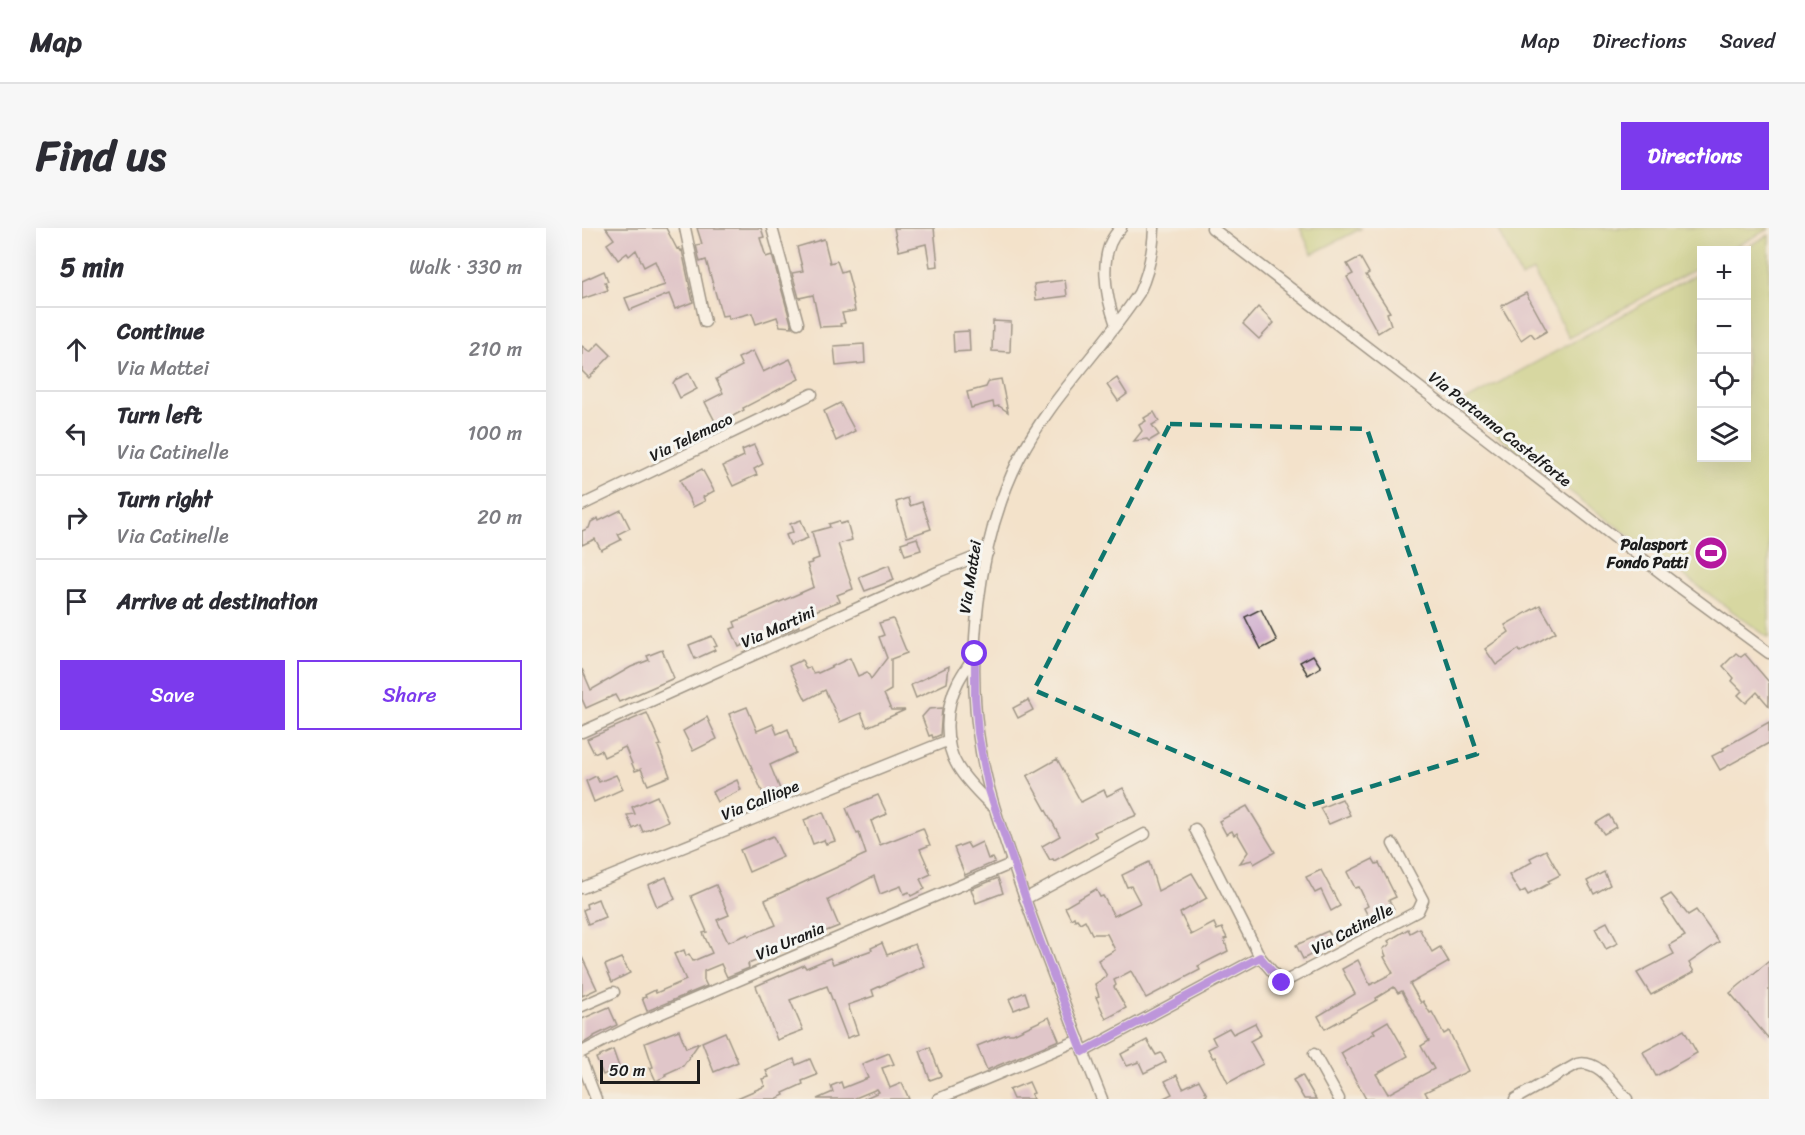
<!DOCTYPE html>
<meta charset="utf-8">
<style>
body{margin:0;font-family:Sriracha,sans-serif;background:#f7f7f7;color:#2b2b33}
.controls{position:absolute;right:18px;top:18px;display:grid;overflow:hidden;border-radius:0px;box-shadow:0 6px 24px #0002}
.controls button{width:54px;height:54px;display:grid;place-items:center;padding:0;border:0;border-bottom:2px solid #e1e1e2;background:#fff;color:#2b2b33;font:30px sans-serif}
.scale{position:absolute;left:18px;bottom:15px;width:100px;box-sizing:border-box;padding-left:6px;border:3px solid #1c1c1c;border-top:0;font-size:16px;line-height:21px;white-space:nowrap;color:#1c1c1c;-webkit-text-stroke:4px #f6f6f2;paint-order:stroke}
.stop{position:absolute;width:18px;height:18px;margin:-14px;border:4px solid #7c3aed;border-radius:50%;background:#fff}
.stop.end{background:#7c3aed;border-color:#fff;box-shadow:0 2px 6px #0008}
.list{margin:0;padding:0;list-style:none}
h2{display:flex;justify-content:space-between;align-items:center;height:78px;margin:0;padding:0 24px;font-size:26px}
h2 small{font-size:20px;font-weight:400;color:#7c7c81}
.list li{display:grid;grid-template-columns:39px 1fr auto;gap:18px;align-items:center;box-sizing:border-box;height:84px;padding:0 24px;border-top:2px solid #e1e1e2}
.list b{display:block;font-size:22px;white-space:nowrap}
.list p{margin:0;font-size:20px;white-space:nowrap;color:#7c7c81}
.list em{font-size:20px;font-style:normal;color:#7c7c81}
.actions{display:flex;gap:12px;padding:18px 24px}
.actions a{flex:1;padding:14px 0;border:2px solid #7c3aed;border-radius:0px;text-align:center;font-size:21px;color:#7c3aed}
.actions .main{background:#7c3aed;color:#fff}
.icon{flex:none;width:33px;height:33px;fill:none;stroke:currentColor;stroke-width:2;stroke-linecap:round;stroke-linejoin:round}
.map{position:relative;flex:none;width:1187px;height:871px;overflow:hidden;border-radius:0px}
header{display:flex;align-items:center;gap:36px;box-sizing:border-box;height:84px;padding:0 30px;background:#fff;border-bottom:2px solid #e1e1e2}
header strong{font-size:28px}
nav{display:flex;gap:33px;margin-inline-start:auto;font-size:21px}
.intro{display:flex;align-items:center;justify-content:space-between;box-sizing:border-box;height:144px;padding:0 36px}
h1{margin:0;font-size:42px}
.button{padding:15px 27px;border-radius:0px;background:#7c3aed;color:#fff;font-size:21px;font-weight:700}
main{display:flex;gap:36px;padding:0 36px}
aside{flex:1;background:#fff;border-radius:0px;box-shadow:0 6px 24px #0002}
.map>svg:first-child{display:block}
</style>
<header>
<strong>Map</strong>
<nav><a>Map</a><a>Directions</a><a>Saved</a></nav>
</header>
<div class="intro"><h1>Find us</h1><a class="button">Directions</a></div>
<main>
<aside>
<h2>5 min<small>Walk · 330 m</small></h2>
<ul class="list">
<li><svg class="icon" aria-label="ahead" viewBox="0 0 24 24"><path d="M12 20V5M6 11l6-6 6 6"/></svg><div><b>Continue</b><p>Via Mattei</p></div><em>210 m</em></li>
<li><svg class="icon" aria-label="left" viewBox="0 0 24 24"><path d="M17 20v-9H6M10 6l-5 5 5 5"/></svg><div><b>Turn left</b><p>Via Catinelle</p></div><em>100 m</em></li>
<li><svg class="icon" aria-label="right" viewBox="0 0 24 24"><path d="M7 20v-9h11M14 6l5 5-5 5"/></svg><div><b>Turn right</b><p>Via Catinelle</p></div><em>20 m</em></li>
<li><svg class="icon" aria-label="arrive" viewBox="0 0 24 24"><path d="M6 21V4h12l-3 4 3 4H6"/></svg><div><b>Arrive at destination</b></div></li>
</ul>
<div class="actions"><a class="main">Save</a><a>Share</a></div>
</aside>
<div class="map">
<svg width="1187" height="871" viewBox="0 0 1187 871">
<rect width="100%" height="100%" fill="#f6f6f2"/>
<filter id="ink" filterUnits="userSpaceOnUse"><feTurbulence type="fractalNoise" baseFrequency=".0167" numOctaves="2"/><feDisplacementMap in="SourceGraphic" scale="12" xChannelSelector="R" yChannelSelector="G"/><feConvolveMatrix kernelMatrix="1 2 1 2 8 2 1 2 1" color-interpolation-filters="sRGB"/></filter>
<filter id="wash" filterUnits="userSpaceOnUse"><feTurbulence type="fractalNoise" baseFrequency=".008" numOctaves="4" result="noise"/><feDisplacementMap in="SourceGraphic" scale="24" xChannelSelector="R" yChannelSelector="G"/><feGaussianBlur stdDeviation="1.35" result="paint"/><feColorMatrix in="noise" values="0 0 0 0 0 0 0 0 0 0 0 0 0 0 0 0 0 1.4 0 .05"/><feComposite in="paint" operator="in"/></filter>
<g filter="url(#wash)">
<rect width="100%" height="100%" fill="#f3e2cb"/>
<g fill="#b6cb6f" stroke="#697446" stroke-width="1.5">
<path d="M718,0H780L730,26Z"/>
<path d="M916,0H1187V1L1147,22H1120L1119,38L987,110L951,43L939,50Z"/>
<path d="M1187,7V410L1003,275L876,177L1119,44L1120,230H1164V22H1159Z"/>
</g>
<g id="blocks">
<g fill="#cba4c7">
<path d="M24,0H84L95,21L97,20L99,23L100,22L111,74L93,81L87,66L48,82L43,70L83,57L73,33L62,39L54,22L47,28L45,25L36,32L25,16L32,11Z"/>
<path d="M115,0H179L182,9L178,10L184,29L190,27L210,99L198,98L195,89L174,96L170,85L147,91L146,87L140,88L124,32L118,34L114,17L120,16Z"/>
<path d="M312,0H352L356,38L348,39L344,16L317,23Z"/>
<path d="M242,11L248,35L255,33L259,44L265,42L270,61L269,62L273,83L260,85L263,95L258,96L259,98L238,99L231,67L217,70L210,45L221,43L215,19Z"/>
<path d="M778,29L787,45L784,47L808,84L805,85L809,97L796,105L765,49L771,46L765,36Z"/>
<path d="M22,43L26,53L23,54L26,62L0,71V53Z"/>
<path d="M483,52L485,68L454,72L452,56Z"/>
<path d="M944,65L965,103L953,110L949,105L939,112L919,78Z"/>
<path d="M676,79L692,95L677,111L661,96Z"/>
<path d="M411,93L429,94L428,124L410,123Z"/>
<path d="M387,103L388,123L372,124L371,104Z"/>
<path d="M17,115L29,127L7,150L0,143V118L8,124Z"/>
<path d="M282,116L283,135L254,138L252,118Z"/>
<path d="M171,123L181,144L208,131L217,151L161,180L162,182L135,197L123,174L141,165L134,151L160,138L156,130Z"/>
<path d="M107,145L115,161L98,170L91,155L93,152Z"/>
<path d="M535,150L545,166L536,173L525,157Z"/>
<path d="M419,151L426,184L417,178L412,179L411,174L389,180L385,164L404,159L407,153Z"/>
<path d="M258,175L273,203L254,213L242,183Z"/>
<path d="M572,184L577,193L570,197L577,207L567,213L565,211L552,213L560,203L557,197L564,193L562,190Z"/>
<path d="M172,217L181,236L172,241L175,247L151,258L141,238L162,228L160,222Z"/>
<path d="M120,241L132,263L121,269L123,273L111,279L98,252Z"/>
<path d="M326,270L328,278L340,274L349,301L325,309L314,274Z"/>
<path d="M39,282L48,300L36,306L39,312L19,322L13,311L0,317V303L7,300L9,294L16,290L17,293Z"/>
<path d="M219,292L226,310L208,317L204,307L211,304L208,296Z"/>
<path d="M257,293L258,296L265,294L270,312L256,316L271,361L255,367L258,373L218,389L219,392L215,393L217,398L199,406L196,400L157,419L149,401L154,399L152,394L232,359L225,336L230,335L229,333L237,330L230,304L248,299L247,296Z"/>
<path d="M335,310L339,322L323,327L319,315Z"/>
<path d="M307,337L312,352L283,363L277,349Z"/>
<path d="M958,377L974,404L938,424L937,421L914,437L903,421L927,404L923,397Z"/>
<path d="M679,381L695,413L679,421L663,389Z"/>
<path d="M311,391L325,425L309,431V462L302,466L309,482H323L285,499L279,485L258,494L243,462L224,472L207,438L220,432L224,441L228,439L231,445L235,444L236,445L268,430L276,448L285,444L289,451L305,430L297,409L302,407L297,395Z"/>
<path d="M130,408L135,418L132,419L133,422L113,431L107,417Z"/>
<path d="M80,422L92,450L37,474L33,467L4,480L0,471V441L9,462L49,439L67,432L65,428Z"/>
<path d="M1154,425L1159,429L1163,426L1187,454V478L1175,464L1164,475L1156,467L1160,463L1150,453L1152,450L1141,438Z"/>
<path d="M731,427L739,439L726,447L718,434Z"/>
<path d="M367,438L365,455L334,470L329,457Z"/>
<path d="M446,472L451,482L436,490L431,480Z"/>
<path d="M165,479L175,503L191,496L195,506L206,501L214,525L188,537L198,561L182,568L147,486Z"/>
<path d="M360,480L358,507L351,510L350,507L347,508L340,489L347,481Z"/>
<path d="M65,485L79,517L76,518L88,548L66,557L59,541L53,543L43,519L22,529L19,522L12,525L5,511Z"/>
<path d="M125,489L135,511L111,523L101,503Z"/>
<path d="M1187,494V515L1138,542L1130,528L1142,522L1141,520Z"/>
<path d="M475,531L499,574L522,562L525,568L541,560L555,587L512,604L515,609L472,633L471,631L468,632L460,618L478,608L445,548Z"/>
<path d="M34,547L41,561L12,574L4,553L14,548L17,554Z"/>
<path d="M155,552L159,562L135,574L130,564Z"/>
<path d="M296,567L305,586L289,593L298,617L341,600L348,617L338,621L349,646L338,651L343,661L329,668L327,664L322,666L319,658L298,666L292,648L246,672L257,698L196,722L197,724L166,736L167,740L145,749L139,736L122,743V752L125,758L65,783L60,770L64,769L63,767L73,762L74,765L104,752L92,726L102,722L104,728L107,726L111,733L130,725L121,705L125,704L109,668L134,657L147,687L135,692L146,714L166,706L167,708L194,697L183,672L284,626L277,605L275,606L264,580Z"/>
<path d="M75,568L86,593L61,604L58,597L51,601L45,587L53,586L50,579Z"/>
<path d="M760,571L768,587L747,596L738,580Z"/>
<path d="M665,578L693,624L672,636L670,632L658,635L666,624L655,605L652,607L650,603L644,606L637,593Z"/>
<path d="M241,584L253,613L244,616L242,612L231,616L222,592Z"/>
<path d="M1027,587L1034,599L1022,606L1014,595Z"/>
<path d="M191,608L201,629L167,644L158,622Z"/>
<path d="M400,614L406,631L411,630L413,634L383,647L372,620L385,615L388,620Z"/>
<path d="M964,622L978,647L966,653L968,655L946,667L943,662L938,665L927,647L950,634L948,630Z"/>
<path d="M791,631L794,636L797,635L814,669L807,672L812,681L793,690L792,687L787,690L782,680L786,678L777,659L773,660L765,644Z"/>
<path d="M567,634L576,663L610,645L625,670L598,685L609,707L632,695L635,702L640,700L645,710L642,711L646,723L616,738L618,742L564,770L549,743L532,752L534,757L532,759L544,780L524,791L514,769L517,768L513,756L525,748L516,732L533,722L525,706H510L503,692L498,695L495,691L493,692L492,689L489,691L483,679L514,661L518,669L521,668L532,688L558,675L549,658L545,659L540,647Z"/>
<path d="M739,642L758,678L749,683L739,662L733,665L724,649Z"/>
<path d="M1022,644L1028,657L1012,666L1005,653Z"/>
<path d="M84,649L93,671L75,679L66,657Z"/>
<path d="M416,650L421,665L394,675L389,661Z"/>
<path d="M1089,666L1106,687L1114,682L1137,714L1107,735L1112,744L1069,767L1055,745L1092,726L1087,717L1103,708L1079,672Z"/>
<path d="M16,671L23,689L6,696L1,682L5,680L4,676Z"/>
<path d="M1025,694L1036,715L1024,721L1013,700Z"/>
<path d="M837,700L850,724L858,719L867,734L828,756L839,775L841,773L848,785L850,784L862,806L867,803L886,843L843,864L847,871H784L759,825L793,805L791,802L806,793L826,828L794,846L806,866L852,841L839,818L847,813L820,763L816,765L812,759L794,770L795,772L743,801L736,788L773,766L760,741L776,732L788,757L811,745L802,729L804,728L801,721L808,716L806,713L826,701L828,705Z"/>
<path d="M746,703L753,714L721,731L714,717Z"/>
<path d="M300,715L305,727L333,716L342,738L290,762L292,768L266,777L276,806L265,810L245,758L208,772L221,802L195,812L174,758L222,737L224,740L248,730L251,736L290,722L289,720Z"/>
<path d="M0,729L15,761L0,768Z"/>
<path d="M39,730L48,745L30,754L23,737Z"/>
<path d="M1187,733V811L1148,765Z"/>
<path d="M443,764L447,776L432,782L427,771Z"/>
<path d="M27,779L35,797L12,808V809L0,816V791Z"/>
<path d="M467,789L477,812L405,842L395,818L425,806H431Z"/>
<path d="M673,795L679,807L668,813L681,836L646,855L633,829L631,830L626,821L634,817L630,809L647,800L651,806Z"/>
<path d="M97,802L104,820L117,815L101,838L83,846L84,848L74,853L68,840L71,839L63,815Z"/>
<path d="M1102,802L1115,825L1074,848L1061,824Z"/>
<path d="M143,804L156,834L132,844L120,814Z"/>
<path d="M565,812L574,827L579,825L584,834L562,845L557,834L545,838L539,826Z"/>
<path d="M348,819L359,848L348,852L338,823Z"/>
<path d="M31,822L37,839L21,847L14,830Z"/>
<path d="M307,825L312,836L300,840L308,860L320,855L327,871H281L297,864L295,861L271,871H235L251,864L249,858L259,854L261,860L286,850L280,836Z"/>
<path d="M212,831L214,837L228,831L235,847L220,853L221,856L201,865L202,867L194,871H153L183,858L180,851L187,849L184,843Z"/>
<path d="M595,847L601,860L617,852L625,867L618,871H580L590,866L583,853Z"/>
<path d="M720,847L734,871H722L711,852Z"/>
<path d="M447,854L452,865L449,866L451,871H431L427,862Z"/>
</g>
</g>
</g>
<g filter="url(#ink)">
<use href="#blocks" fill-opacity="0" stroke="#3c3a36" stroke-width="1.5"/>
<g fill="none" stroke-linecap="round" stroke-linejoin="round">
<g stroke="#3c3a36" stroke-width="13">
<g id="street">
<path d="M103,0L123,94"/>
<path d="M190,0L216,95"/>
<path d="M630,0L1096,358L1187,425"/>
<path d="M534,97C524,69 514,23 539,0"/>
<path d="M0,277L230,166"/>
<path d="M393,426C388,435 381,444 376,454C363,479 361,515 376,539C385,554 398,566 410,578"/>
<path d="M0,504L358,343L406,324"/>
<path d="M613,601L678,729"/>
<path d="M0,660L367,512"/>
<path d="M443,671L563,606"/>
<path d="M0,778L32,764"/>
<path d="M0,824L54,796L431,635"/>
<path d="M501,824L678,729L700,755L836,683L841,672L811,616"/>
<path d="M732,826L757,871"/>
<path d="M0,834L14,871"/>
<path d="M356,871L497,812"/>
<path d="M520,871C490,795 459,719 433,642C420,603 406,565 399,524C383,432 395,315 437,231C468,170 520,122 557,65C567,44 571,24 572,0"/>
<path d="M933,871L995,836C1017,831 1032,857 1045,871"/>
</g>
</g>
<use href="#street" stroke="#fff" stroke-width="10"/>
</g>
</g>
<g fill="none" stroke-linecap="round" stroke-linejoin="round" filter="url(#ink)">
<path stroke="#7c3aed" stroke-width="8" d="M393,426V469L396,505L407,562L457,710L501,824L678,729L700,755"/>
</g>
<path d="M0 0H1187V871H0ZM588,196L785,201L895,526L723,579L452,462Z" fill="#f3e2cb" fill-opacity=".55" fill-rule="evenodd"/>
<path fill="none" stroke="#0f766e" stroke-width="4.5" stroke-dasharray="12 8" stroke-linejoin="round" d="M588,196L785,201L895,526L723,579L452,462Z"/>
<defs>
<g id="stadium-disc" transform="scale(1.725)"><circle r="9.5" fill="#b5179e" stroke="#f6f6f2"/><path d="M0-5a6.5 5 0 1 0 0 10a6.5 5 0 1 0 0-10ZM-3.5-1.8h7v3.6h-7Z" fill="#fff"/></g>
</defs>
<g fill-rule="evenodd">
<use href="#stadium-disc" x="1129" y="325"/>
</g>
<g text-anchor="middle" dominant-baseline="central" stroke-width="6" stroke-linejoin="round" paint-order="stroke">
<g font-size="16" fill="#1c1c1c" stroke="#f6f6f2">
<text transform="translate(918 201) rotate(38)">Via Partanna Castelforte</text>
<text transform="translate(109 209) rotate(-26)">Via Telemaco</text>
<text transform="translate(388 349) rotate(-81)">Via Mattei</text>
<text transform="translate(196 399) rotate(-24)">Via Martini</text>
<text transform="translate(178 572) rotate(-22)">Via Calliope</text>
<text transform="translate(770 701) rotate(-28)">Via Catinelle</text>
<text transform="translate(208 713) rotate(-23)">Via Urania</text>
</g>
<g font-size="16" font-weight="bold" fill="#1c1c1c" stroke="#f6f6f2" text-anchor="end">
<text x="1106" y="316">Palasport<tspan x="1106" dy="18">Fondo Patti</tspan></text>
</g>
</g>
</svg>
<div class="controls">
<button>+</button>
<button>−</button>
<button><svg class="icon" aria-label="locate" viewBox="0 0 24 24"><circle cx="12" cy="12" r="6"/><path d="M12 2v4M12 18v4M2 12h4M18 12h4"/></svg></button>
<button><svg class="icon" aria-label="layers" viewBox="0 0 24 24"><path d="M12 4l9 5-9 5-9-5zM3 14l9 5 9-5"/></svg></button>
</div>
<div class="scale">50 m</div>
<div class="stop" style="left:393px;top:426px"></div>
<div class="stop end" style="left:700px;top:755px"></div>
</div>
</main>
